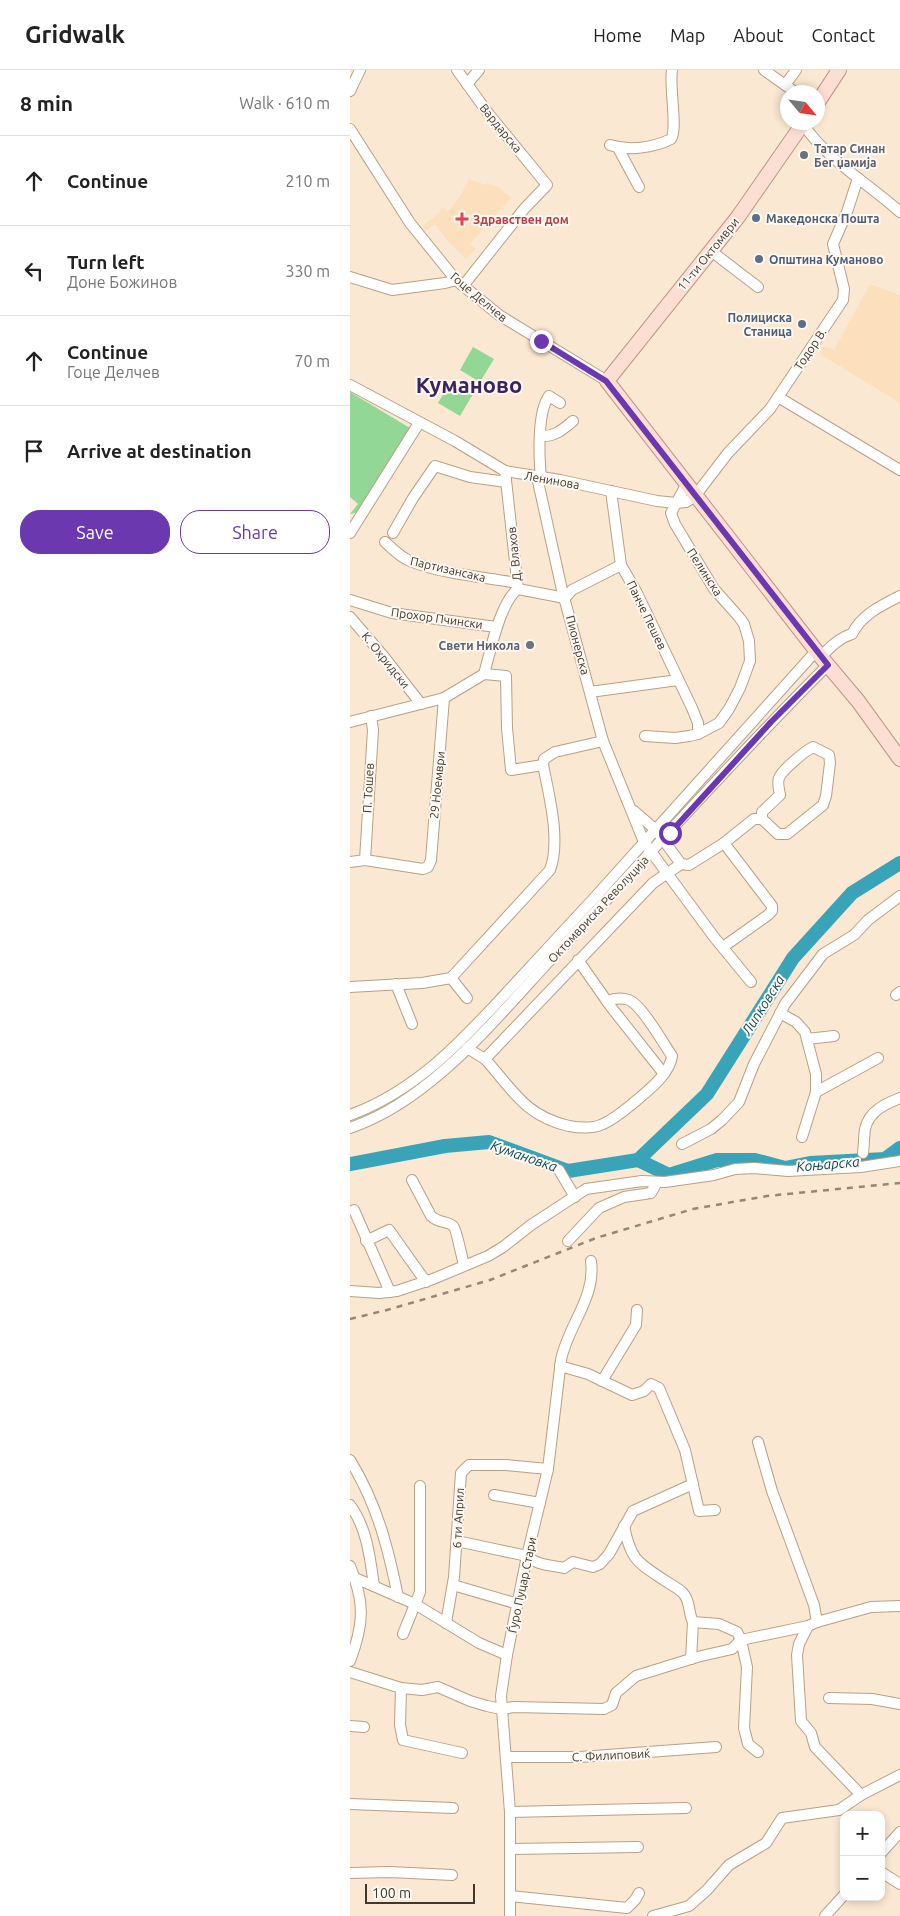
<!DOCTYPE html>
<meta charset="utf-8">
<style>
body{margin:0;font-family:Ubuntu,sans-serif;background:#f6f6f6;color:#222}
.controls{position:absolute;right:15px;bottom:15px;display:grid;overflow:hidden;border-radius:10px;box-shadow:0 2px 8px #0003}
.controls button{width:45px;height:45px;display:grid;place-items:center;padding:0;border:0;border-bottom:1px solid #e0e0e0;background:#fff;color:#222;font:25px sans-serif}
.compass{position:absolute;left:430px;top:15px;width:45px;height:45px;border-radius:50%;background:#fff;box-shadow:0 2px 8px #0003;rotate:119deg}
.scale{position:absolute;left:15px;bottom:12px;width:110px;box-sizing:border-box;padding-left:5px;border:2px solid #41382d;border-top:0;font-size:14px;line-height:18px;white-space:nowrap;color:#41382d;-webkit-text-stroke:4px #fdf8f2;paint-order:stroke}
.stop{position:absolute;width:15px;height:15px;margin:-11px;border:4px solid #6c38b0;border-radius:50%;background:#fff}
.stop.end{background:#6c38b0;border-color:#fff;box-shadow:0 1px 5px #0008}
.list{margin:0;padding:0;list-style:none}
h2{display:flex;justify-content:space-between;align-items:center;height:65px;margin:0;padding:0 20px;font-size:21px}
h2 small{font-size:16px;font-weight:400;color:#767676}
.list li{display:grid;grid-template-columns:32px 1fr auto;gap:15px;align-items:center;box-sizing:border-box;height:90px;padding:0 20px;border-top:1px solid #e0e0e0}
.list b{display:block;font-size:19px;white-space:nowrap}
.list p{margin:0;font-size:16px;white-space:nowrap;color:#767676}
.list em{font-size:16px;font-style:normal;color:#767676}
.actions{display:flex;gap:10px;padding:15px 20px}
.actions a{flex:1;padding:11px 0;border:1px solid #6c38b0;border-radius:20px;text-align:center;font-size:18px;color:#6c38b0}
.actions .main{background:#6c38b0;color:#fff}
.icon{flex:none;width:28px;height:28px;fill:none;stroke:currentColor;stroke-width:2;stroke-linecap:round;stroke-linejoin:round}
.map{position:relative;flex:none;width:550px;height:1846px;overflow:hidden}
header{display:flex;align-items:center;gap:30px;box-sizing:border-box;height:70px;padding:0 25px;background:#fff;border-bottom:1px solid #e0e0e0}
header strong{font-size:24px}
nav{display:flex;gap:28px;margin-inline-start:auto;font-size:18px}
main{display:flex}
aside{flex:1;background:#fff}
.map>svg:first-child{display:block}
</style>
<header>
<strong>Gridwalk</strong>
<nav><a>Home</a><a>Map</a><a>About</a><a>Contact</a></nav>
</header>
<main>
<aside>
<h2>8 min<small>Walk · 610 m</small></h2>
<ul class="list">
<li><svg class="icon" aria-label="ahead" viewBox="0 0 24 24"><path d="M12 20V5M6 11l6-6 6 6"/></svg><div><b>Continue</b></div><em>210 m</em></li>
<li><svg class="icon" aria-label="left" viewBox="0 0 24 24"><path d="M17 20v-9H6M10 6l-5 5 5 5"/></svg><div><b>Turn left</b><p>Доне Божинов</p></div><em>330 m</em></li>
<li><svg class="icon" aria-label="ahead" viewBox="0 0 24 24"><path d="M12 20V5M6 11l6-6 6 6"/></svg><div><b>Continue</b><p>Гоце Делчев</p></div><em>70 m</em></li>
<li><svg class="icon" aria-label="arrive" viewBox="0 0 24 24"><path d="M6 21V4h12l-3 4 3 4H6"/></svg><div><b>Arrive at destination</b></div></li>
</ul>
<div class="actions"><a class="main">Save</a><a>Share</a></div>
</aside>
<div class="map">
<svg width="550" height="1846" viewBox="0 0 550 1846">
<rect width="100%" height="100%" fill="#fbe8d2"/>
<g fill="#fcdfbd">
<path d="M119,109L135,115L137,113L150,118L161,128L120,174L126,179L116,189L96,169L85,154L75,161L72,156L88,144L92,138L98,142L111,125Z"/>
<path d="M520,214L550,225V333L470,284L475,276L484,280Z"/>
</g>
<g fill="#92d795">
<path d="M123,277L144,289L130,312L110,300Z"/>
<path d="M101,311L123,324L110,346L88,333Z"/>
<path d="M0,322L60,358L10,442L0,444L8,434L0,427Z"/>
</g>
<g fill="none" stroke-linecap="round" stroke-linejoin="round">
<g stroke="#39a4b8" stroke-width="14">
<path d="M288,1090L357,1024L443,888L502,823L550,793"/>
<path d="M288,1090L319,1105L367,1090H405L435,1098L460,1093L535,1089L550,1078"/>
<path d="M0,1094L95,1076L139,1072L218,1101L288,1090"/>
</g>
<g stroke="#b7a186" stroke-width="12">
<g id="minor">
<path d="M107,0L138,43L197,115L174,139L113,216"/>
<path d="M414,0L445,22"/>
<path d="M117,14L129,0"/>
<path d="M435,15L446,0"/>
<path d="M0,21L10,0"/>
<path d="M453,54C478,91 518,113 550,142"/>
<path d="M0,59L60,153L106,210L149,245L257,311"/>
<path d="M260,75C279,81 303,78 321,69C328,59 319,17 322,0"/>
<path d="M268,78L289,117"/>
<path d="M361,181L408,217"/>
<path d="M0,207L42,220L95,213L106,210"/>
<path d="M0,315L105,371L155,401L210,410L307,431L326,433L336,432L345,426L378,383L420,339L493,230L494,219L483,174L497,142L508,108"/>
<path d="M428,327L550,400"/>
<path d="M191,366C205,367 213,359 223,351"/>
<path d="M155,401L168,519L215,528"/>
<path d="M187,407L212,520L253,671L294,772L364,867L401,912"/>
<path d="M191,408C189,388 187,342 199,326L210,333"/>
<path d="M261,421L271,495L287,523L342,638L348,653V664"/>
<path d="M0,463L69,353"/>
<path d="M43,463L63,428L85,396L120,407L156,412"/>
<path d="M35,472C43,479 50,487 60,491C92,504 133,507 167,513"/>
<path d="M215,528L222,520L271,495"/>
<path d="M0,530L42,543L146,557"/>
<path d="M0,547L35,588L71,634"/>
<path d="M471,587C480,577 489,568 502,564C511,545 532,535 550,526"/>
<path d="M240,622L328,610"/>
<path d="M0,652L94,628L134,604C140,583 150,532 168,519"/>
<path d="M295,666L325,668L339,666L348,664L369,653L379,639L390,618L400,591L399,571L394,554L389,547L364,519L325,454L321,443L336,415"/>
<path d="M193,695L194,689L205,682L253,671"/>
<path d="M284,741L306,760L331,794"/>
<path d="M374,773L404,749H412L428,764H437L473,735L476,726L480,693L479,685L463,677C455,681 432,700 429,708C427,713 429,719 430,725L412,742V749"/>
<path d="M15,790L23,660L21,646"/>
<path d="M0,792L15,790L73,799L78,797L81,790L94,628"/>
<path d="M228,890L261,937L314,1004"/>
<path d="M101,908L117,928"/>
<path d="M46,914L62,954"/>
<path d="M0,917L72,913L101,908L200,800C211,771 199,725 193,695L161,700L157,658L156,606L134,604"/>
<path d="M546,925L550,922"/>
<path d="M430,943L446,952L455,962L466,1004V1022L452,1067"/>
<path d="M457,969L484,966"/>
<path d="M117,978L135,989L303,813L331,794L339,795L374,773L422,836V841L418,845L373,877"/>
<path d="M135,989C163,1020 175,1046 219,1056C230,1058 243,1059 253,1054C266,1048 277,1038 287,1030C300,1019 320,1003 322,986C313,973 292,935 279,930C271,927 265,928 257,931"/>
<path d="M466,1022L528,988"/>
<path d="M0,1045C66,1021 112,971 159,920C188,889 217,857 246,826C319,744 393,663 466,581"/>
<path d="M0,1058C81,1031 146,948 203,887C295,790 383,689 478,595"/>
<path d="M332,1074L361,1059L372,1050L389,1032L404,994L435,934L473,884L504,865L518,850L550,826"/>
<path d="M513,1083C514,1075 514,1066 515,1059C519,1041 535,1034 550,1028"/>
<path d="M209,1100L225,1127"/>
<path d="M62,1110L81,1146C88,1153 98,1151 103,1156C106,1158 112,1188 114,1195"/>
<path d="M4,1140L40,1222"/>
<path d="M16,1171L39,1160L76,1212"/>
<path d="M218,1171L249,1138L274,1127L301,1123L307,1112"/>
<path d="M0,1221L29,1223L47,1221L83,1209L138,1186L153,1177L181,1155L236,1119L292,1111L315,1112L364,1105L385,1099L404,1098L438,1101L511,1097L550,1091"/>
<path d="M210,1296L238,1304L282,1325L294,1321L301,1314L309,1318L335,1380L349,1441L365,1440"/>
<path d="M252,1311L286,1255L287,1240"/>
<path d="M408,1372L422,1421L464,1535L467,1552L458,1556L449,1574L447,1585L451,1651L461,1663L465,1677L511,1725"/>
<path d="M0,1390C27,1434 38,1477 48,1527"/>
<path d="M144,1425L190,1433"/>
<path d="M0,1435C17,1458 20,1487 24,1516"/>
<path d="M274,1456C281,1492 289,1493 317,1512C322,1515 329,1519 333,1523C341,1532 338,1543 343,1552L369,1554L387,1562L391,1570L397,1597L394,1658L398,1674L408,1682"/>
<path d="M107,1471L177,1486C186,1495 201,1495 214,1498L223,1492L243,1497L250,1494L259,1484L283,1441L343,1414"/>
<path d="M0,1496C15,1533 14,1554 0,1591"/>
<path d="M5,1508L65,1534L129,1573L157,1585"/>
<path d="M103,1515L168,1534"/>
<path d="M467,1552L521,1537L550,1536"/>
<path d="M96,1553L104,1507L111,1403L119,1395H156L198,1399"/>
<path d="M53,1564L70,1522V1416"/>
<path d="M341,1589L343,1552"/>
<path d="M0,1602L51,1618L72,1620L88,1617L120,1631L137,1636L151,1639L164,1637L254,1639L262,1635L266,1623L286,1606L347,1587L382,1579L391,1570L458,1556"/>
<path d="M51,1618L50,1655L53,1670L112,1683"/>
<path d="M479,1628L522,1629L550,1634"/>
<path d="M0,1656L14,1657"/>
<path d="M156,1687H230L366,1677"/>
<path d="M0,1734L103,1738"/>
<path d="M160,1742L336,1738"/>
<path d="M161,1779L288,1777"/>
<path d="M531,1783L550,1762"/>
<path d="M531,1802L550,1814"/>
<path d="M0,1803L40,1802L102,1805"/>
<path d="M160,1826L277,1838L285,1830L289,1823"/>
<path d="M160,1846V1742L151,1626L157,1585L177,1486L198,1399L211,1290C218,1255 246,1228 241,1191"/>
<path d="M303,1846L339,1836L357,1820L379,1795L416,1773L432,1748L489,1740L511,1725L550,1705"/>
<path d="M475,1846L494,1825"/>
</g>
</g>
<g stroke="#bb9686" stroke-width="16">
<g id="major">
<path d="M468,32L489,0"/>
<path d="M454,52L388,147L257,311L471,587L508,631L550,689"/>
</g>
</g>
<use href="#minor" stroke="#fff" stroke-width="10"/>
<use href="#major" stroke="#fdded3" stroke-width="14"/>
<path stroke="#948777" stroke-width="2.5" stroke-dasharray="6 6" stroke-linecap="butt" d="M0,1249L37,1240L140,1210L246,1168L343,1139L417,1126L550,1113"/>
</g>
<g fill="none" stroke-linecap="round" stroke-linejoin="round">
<path stroke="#6c38b0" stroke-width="6" d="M191,271L256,311L478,595L421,652L320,763"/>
</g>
<g fill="#6b7280" stroke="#fdf8f2" stroke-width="2">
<circle cx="454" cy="85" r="5"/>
<circle cx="180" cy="575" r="5"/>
</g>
<g fill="#5c6f8a" stroke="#fdf8f2" stroke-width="2">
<circle cx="406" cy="148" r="5"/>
<circle cx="409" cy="189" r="5"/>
<circle cx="452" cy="254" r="5"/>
</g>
<path fill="#e0444e" stroke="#fdf8f2" stroke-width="2" d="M109.5 141.5h5v5h5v5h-5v5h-5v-5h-5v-5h5z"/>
<g text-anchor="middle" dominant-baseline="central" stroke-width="4" stroke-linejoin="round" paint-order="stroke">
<g font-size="12" fill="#41382d" stroke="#fdf8f2">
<text transform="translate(151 58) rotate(51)">Вардарска</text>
<text transform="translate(358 184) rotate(-51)">11-ти Октомври</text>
<text transform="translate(129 227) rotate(40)">Гоце Делчев</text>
<text transform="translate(460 279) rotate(-56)">Тодор В.</text>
<text transform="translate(202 410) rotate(10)">Ленинова</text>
<text transform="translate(164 484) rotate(-96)">Д. Влахов</text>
<text transform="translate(98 499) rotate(13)">Партизансака</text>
<text transform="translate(355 502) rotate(57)">Пелинска</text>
<text transform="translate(297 545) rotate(64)">Панче Пешев</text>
<text transform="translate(87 548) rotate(8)">Прохор Пчински</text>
<text transform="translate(228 575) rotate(75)">Пионерска</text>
<text transform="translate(36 590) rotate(51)">К. Охридски</text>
<text transform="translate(87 715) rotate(-84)">29 Ноември</text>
<text transform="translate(18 718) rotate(-87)">П. Тошев</text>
<text transform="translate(248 839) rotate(-47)">Октомвриска Револуција</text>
<text transform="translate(108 1448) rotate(-87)">6 ти Април</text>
<text transform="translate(172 1515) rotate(-78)">Ѓуро Пуцар Стари</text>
<text transform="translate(261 1685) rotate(-3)">С. Филиповиќ</text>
</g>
<g font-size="12" font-weight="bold" fill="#5b616d" stroke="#fdf8f2" text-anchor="start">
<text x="464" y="78">Татар Синан<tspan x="464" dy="14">Бег џамија</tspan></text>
<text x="170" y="575" text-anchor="end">Свети Никола</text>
</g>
<g font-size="12" font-weight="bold" fill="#4e5e75" stroke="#fdf8f2" text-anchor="start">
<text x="416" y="148">Македонска Пошта</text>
<text x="419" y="189">Општина Куманово</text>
<text x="442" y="247" text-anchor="end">Полициска<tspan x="442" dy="14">Станица</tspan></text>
</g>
<g font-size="12" font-weight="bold" fill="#be3a42" stroke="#fdf8f2" text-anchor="start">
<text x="123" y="149">Здравствен дом</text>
</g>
<g font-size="14" font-style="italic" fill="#0c4a55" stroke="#fdf8f2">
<text transform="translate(413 935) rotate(-58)">Липковска</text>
<text transform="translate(174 1086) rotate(19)">Кумановка</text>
<text transform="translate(478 1094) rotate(-5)">Коњарска</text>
</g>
<g font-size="22" font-weight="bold" fill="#3b235d" stroke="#fdf8f2">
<text x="119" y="314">Куманово</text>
</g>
</g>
</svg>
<div class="controls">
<button>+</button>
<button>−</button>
</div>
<svg class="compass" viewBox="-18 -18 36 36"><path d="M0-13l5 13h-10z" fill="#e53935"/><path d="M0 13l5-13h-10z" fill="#767676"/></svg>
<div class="scale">100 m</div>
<div class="stop" style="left:320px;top:763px"></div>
<div class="stop end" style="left:191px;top:271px"></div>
</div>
</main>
